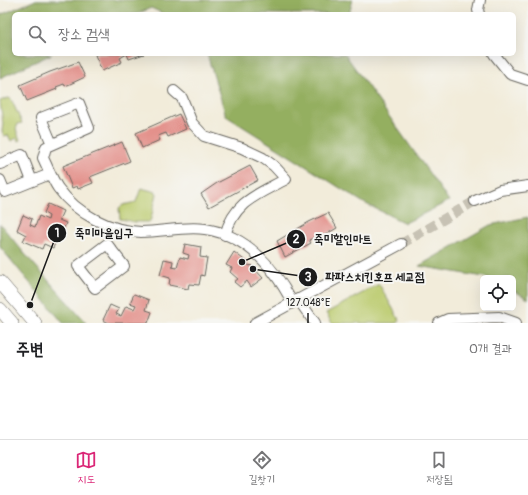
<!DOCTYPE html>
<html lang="ko">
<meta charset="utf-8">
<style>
body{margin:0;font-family:Pangolin,"Poor Story",sans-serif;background:#f2f2f2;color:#202124}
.controls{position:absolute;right:12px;bottom:12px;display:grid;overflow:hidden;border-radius:6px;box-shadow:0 4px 16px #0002}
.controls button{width:36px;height:36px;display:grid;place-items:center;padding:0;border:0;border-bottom:1px solid #e0e0e0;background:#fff;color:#202124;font:20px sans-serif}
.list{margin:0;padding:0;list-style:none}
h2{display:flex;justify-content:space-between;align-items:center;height:52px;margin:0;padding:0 16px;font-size:17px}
h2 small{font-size:13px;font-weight:400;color:#757577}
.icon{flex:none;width:22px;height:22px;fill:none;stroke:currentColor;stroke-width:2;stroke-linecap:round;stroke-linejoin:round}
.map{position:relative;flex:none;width:528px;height:323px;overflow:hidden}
.search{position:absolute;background:#fff;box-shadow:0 4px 16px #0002;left:12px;right:12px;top:12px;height:44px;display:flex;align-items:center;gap:10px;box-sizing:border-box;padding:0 14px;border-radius:6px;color:#757577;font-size:15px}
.sheet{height:116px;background:#fff}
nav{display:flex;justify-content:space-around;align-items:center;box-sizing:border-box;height:56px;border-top:1px solid #e0e0e0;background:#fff;font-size:11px;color:#757577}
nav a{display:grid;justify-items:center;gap:2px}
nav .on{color:#db2777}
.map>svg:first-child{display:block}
</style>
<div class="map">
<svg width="528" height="323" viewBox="0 0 528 323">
<rect width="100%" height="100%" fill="#f6f6f2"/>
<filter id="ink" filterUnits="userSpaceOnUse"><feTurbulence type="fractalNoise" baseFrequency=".025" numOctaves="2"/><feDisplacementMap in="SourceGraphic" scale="8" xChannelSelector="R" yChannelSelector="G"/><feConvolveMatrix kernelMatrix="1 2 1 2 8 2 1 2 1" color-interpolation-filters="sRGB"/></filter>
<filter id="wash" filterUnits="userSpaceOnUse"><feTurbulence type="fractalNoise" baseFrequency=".012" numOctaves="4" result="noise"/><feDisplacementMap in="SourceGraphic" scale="16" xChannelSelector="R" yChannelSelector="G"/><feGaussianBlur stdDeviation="0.9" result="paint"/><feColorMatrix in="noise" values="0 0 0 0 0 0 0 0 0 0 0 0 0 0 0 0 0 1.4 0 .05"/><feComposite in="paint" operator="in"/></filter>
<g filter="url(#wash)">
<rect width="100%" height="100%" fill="#f2ecda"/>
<g fill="#bbcb6e" stroke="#6c7445">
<path d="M8,98L11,99L22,123L18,124L16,129L20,140L18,141L17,138L11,141L8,135L4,136L2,131L3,124L0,101Z"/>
<path d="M141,188L156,192L157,194L150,222H135L120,219L119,208L123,205L136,202Z"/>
<path d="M379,284L400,321L397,323H332L326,313Z"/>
</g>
<g fill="#94af61" stroke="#58663e">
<path d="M36,0H353L349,14H164L151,8L137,14H14V54H52L0,78V15Z"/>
<path d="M207,54H345L449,201L405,223L364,203L226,116Z"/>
<path d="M528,217V299L513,290V278H490L419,266L490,225Z"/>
<path d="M0,224L25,254L86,323H63L0,247Z"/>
</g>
<g id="blocks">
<g fill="#e3918b">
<path d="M97,54H144L129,59L127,54L120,58L122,62L102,71L95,55Z"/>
<path d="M78,62L85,77L70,84L65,86L64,84L56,87L57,89L27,101L20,85L50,72Z"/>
<path d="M179,114L186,129L168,137L166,133L158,136L160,140L142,148L136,133Z"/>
<path d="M122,142L130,161L90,177L93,183L78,189L77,186L72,188L63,166Z"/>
<path d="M250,166L258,180L209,207L201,194L217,183Z"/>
<path d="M48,204L63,211L59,220L66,223L59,240L57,239L53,248L44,244L42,249L23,241L26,235L17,230L23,215L32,219L30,225L35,227L39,216L48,220L49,216L44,213Z"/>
<path d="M328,213L337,228L318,239L317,236L309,240L311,243L285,257L277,241L309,222Z"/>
<path d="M185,244L201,247L200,257L207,258L204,276L201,275L199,285L189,284L188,289L169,285L170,278L160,275L164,259L173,261L172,267L177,268L180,257L188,259L189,255L183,253Z"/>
<path d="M234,252L248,263L247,264L250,266L251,265L263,278L251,287L247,281L240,287L234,282L238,279L230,272L232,268L226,265Z"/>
<path d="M134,294L149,300L146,310L152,312L148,323H109L103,320L110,305L119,309L116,314L121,316L126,306L134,309L136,305L130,303Z"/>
</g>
</g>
</g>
<g filter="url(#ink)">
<use href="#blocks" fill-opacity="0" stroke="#67655e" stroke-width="1"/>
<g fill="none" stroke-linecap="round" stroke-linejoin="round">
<path stroke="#c7c2b4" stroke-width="10" stroke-dasharray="10 5" stroke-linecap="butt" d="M401,244L475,201"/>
<g stroke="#67655e" stroke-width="12">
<g id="minor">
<path d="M479,14L478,10L480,0"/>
<path d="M494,54L510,74L528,80"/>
<path d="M174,91L182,98L192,123L204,136L242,148L263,158L274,166L286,179C257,195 235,201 225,235"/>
<path d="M52,144L41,118L79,103L89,128L46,147L43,158C48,168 52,179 58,188C77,214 110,231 141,232C163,232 184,226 205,229C246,235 274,267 292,302"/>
<path d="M0,164L22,155L32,181"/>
<path d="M0,180L5,192L50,174"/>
<path d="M475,201L500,190L528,186"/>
<path d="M107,244L124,266L95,288L78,266Z"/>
<path d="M298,299L315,323"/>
<path d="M255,323L401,244"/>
<path d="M439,323L448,319L499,317L516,323"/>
</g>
</g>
<g stroke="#67655e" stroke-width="14">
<g id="tertiary">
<path d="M0,282L35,323"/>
<path d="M0,309L12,323"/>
</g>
</g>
<use href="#minor" stroke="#fff" stroke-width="10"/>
<use href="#tertiary" stroke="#fff" stroke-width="13"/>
</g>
</g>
<path fill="none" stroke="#1c1c1c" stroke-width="1.5" d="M308,313V323"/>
<g font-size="10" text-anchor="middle" fill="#1c1c1c" stroke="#f6f6f2" stroke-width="4" stroke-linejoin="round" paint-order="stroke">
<text x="308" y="306">127.048°E</text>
</g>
<path fill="none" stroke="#1c1c1c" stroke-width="1.5" d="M30 305L57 233M242 262L296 239M253 269L308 277"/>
<g fill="#1c1c1c" stroke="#f6f6f2" stroke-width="1.5">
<circle cx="30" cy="305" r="4"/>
<circle cx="242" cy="262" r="4"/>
<circle cx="253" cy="269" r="4"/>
<circle cx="57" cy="233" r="10"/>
<circle cx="296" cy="239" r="10"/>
<circle cx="308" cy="277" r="10"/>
</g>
<g font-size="12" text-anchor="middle" font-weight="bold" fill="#fff">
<text x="57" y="237">1</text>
<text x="296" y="243">2</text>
<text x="308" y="281">3</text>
</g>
<g font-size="12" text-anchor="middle" font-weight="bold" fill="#1c1c1c" stroke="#f6f6f2" stroke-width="4" stroke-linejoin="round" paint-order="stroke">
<text x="104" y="237">죽미마을입구</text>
<text x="343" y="243">죽미할인마트</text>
<text x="375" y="281">파파스치킨호프 세교점</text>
</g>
</svg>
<div class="controls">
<button><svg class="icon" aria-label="locate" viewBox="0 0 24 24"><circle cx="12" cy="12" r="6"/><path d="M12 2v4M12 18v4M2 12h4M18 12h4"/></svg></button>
</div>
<div class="search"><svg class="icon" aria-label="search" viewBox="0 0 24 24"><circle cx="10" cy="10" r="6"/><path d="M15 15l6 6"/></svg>장소 검색</div>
</div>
<section class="sheet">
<h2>주변<small>0개 결과</small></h2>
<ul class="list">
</ul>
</section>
<nav>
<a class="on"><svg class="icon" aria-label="map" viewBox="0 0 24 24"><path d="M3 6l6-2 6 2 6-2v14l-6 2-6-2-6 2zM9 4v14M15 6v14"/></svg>지도</a>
<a><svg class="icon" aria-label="directions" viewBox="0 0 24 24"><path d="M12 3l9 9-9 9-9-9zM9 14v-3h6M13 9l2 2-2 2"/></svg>길찾기</a>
<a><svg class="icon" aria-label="saved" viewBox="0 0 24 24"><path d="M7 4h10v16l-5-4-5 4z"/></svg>저장됨</a>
</nav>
